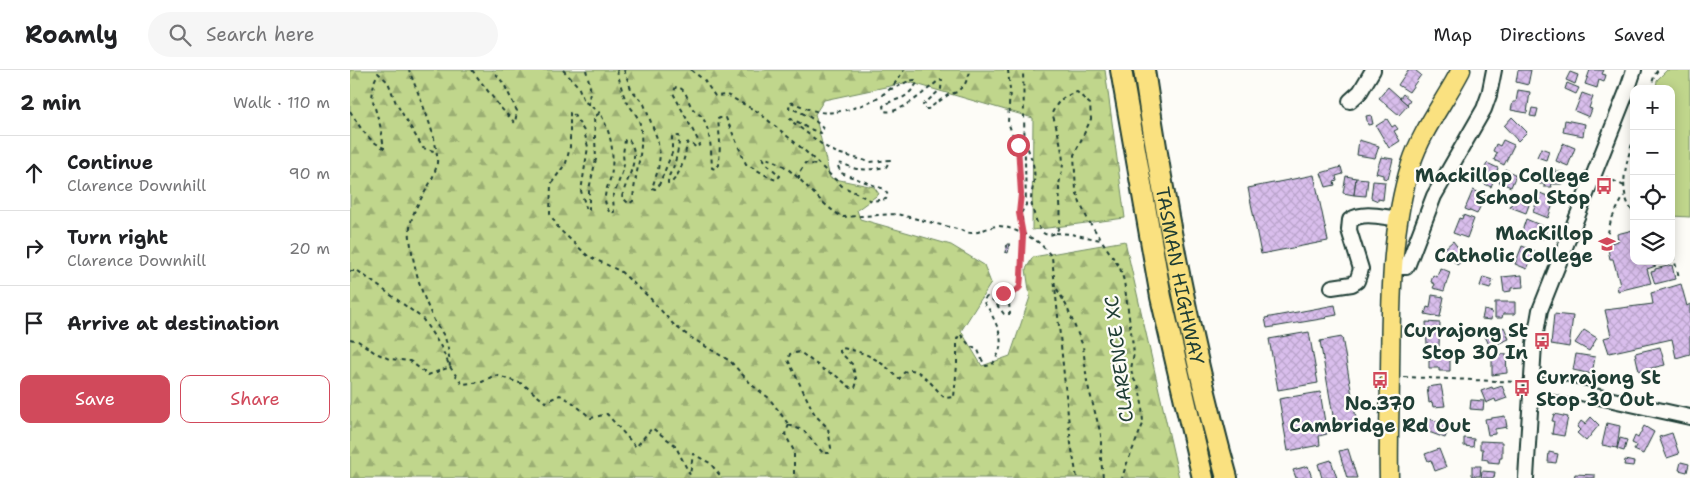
<!DOCTYPE html>
<meta charset="utf-8">
<style>
body{margin:0;font-family:"Shantell Sans",sans-serif;background:#f6f6f6;color:#202124}
.controls{position:absolute;right:15px;top:15px;display:grid;overflow:hidden;border-radius:10px;box-shadow:0 2px 12px #0003}
.controls button{width:45px;height:45px;display:grid;place-items:center;padding:0;border:0;border-bottom:1px solid #e0e0e0;background:#fff;color:#202124;font:25px sans-serif}
.stop{position:absolute;width:15px;height:15px;margin:-11px;border:4px solid #d1495b;border-radius:50%;background:#fff}
.stop.end{background:#d1495b;border-color:#fff;box-shadow:0 1px 5px #0008}
.list{margin:0;padding:0;list-style:none}
h2{display:flex;justify-content:space-between;align-items:center;height:65px;margin:0;padding:0 20px;font-size:21px}
h2 small{font-size:16px;font-weight:400;color:#757577}
.list li{display:grid;grid-template-columns:32px 1fr auto;gap:15px;align-items:center;box-sizing:border-box;height:75px;padding:0 20px;border-top:1px solid #e0e0e0}
.list b{display:block;font-size:19px;white-space:nowrap}
.list p{margin:0;font-size:16px;white-space:nowrap;color:#757577}
.list em{font-size:16px;font-style:normal;color:#757577}
.actions{display:flex;gap:10px;padding:15px 20px}
.actions a{flex:1;padding:11px 0;border:1px solid #d1495b;border-radius:10px;text-align:center;font-size:18px;color:#d1495b}
.actions .main{background:#d1495b;color:#fff}
.icon{flex:none;width:28px;height:28px;fill:none;stroke:currentColor;stroke-width:2;stroke-linecap:round;stroke-linejoin:round}
.map{position:relative;flex:none;width:1340px;height:408px;overflow:hidden}
header{display:flex;align-items:center;gap:30px;box-sizing:border-box;height:70px;padding:0 25px;background:#fff;border-bottom:1px solid #e0e0e0}
header strong{font-size:24px}
nav{display:flex;gap:28px;margin-inline-start:auto;font-size:18px}
.search{width:350px;height:45px;background:#f6f6f6;display:flex;align-items:center;gap:12px;box-sizing:border-box;padding:0 18px;border-radius:28px;color:#757577;font-size:19px}
main{display:flex}
aside{flex:1;background:#fff}
.map>svg:first-child{display:block}
</style>
<header>
<strong>Roamly</strong>
<div class="search"><svg class="icon" aria-label="search" viewBox="0 0 24 24"><circle cx="10" cy="10" r="6"/><path d="M15 15l6 6"/></svg>Search here</div>
<nav><a>Map</a><a>Directions</a><a>Saved</a></nav>
</header>
<main>
<aside>
<h2>2 min<small>Walk · 110 m</small></h2>
<ul class="list">
<li><svg class="icon" aria-label="ahead" viewBox="0 0 24 24"><path d="M12 20V5M6 11l6-6 6 6"/></svg><div><b>Continue</b><p>Clarence Downhill</p></div><em>90 m</em></li>
<li><svg class="icon" aria-label="right" viewBox="0 0 24 24"><path d="M7 20v-9h11M14 6l5 5-5 5"/></svg><div><b>Turn right</b><p>Clarence Downhill</p></div><em>20 m</em></li>
<li><svg class="icon" aria-label="arrive" viewBox="0 0 24 24"><path d="M6 21V4h12l-3 4 3 4H6"/></svg><div><b>Arrive at destination</b></div></li>
</ul>
<div class="actions"><a class="main">Save</a><a>Share</a></div>
</aside>
<div class="map">
<svg width="1340" height="408" viewBox="0 0 1340 408">
<defs>
<pattern id="forest-firs" width="22" height="20" patternUnits="userSpaceOnUse" patternTransform="scale(1.25)"><rect width="22" height="20" fill="#c0d68c"/><path d="M5 1l3.5 6h-7zM16 11l3.5 6h-7z" fill="#9baf73"/></pattern>
<pattern id="building-cross-hatch" width="8" height="8" patternUnits="userSpaceOnUse" patternTransform="scale(1.25)"><rect width="8" height="8" fill="#d9beec"/><path d="M0 0l8 8M0 8l8-8" fill="none" stroke="#baa4cb"/></pattern>
</defs>
<rect width="100%" height="100%" fill="#fdfcf7"/>
<filter id="ink" filterUnits="userSpaceOnUse"><feTurbulence type="fractalNoise" baseFrequency=".02" numOctaves="2"/><feDisplacementMap in="SourceGraphic" scale="10" xChannelSelector="R" yChannelSelector="G"/><feConvolveMatrix kernelMatrix="1 2 1 2 8 2 1 2 1" color-interpolation-filters="sRGB"/></filter>
<g filter="url(#ink)">
<path fill="url(#forest-firs)" stroke="#708a60" d="M0,0H755L775,148L682,160L683,48L559,12L474,30L465,44L480,108L524,117L529,124L507,140L510,149L601,175L634,195L641,213L611,261L632,296L660,286L680,227L676,199L683,187L775,171L829,408H0Z"/>
<path fill="#c0d68c" stroke="#708a60" d="M1317,0H1340V147L1321,146V19H1306L1307,10Z"/>
<g fill="url(#building-cross-hatch)" stroke="#1f3d34">
<path d="M1058,0H1065L1071,5L1059,22L1048,15Z"/>
<path d="M1168,0H1181L1178,15L1166,12Z"/>
<path d="M1240,0H1254L1252,4L1256,5L1254,12L1249,10L1247,18L1235,14Z"/>
<path d="M1220,2L1228,5L1225,14L1216,10Z"/>
<path d="M1217,13L1229,18L1226,24L1215,19Z"/>
<path d="M1038,17L1058,35L1049,45L1029,28Z"/>
<path d="M1168,20L1180,22L1177,43L1161,40L1163,32H1166Z"/>
<path d="M1232,23L1243,27L1239,38L1242,39L1239,47L1225,41Z"/>
<path d="M1053,24L1060,30L1057,34L1050,28Z"/>
<path d="M1182,38L1188,39L1186,47L1180,46Z"/>
<path d="M1021,45L1023,54L1018,55L1016,46Z"/>
<path d="M1162,47L1177,62L1168,71L1154,56Z"/>
<path d="M1037,49L1042,57L1045,55L1048,59L1044,61L1050,71L1039,78L1026,56Z"/>
<path d="M1215,50L1235,54L1233,66L1213,62Z"/>
<path d="M1009,70L1029,76L1025,88L1007,85Z"/>
<path d="M1153,70L1164,75L1154,95L1144,90L1147,83L1143,81L1146,74L1150,76Z"/>
<path d="M1213,73L1225,78L1218,96L1206,91Z"/>
<path d="M1191,78L1199,81L1196,90L1187,87Z"/>
<path d="M1031,87L1043,89L1038,109L1033,108V105L1026,103Z"/>
<path d="M1137,93L1148,98L1141,117L1131,112L1132,108H1131Z"/>
<path d="M991,97L993,104L986,106L987,111L984,112L985,115L976,117L971,103Z"/>
<path d="M1155,99L1166,105L1161,117L1149,112Z"/>
<path d="M1199,99H1205V102H1213V114H1201L1202,117H1194V114H1189V102H1199Z"/>
<path d="M964,105L978,171L911,184L898,118Z"/>
<path d="M996,106L1006,108L1004,125L993,123Z"/>
<path d="M1006,108L1018,109L1016,126L1004,125Z"/>
<path d="M1023,111L1035,112L1033,130L1028,129V131L1021,128Z"/>
<path d="M1123,120L1135,125L1127,144L1115,139Z"/>
<path d="M1190,123L1205,129L1198,148L1183,142Z"/>
<path d="M1164,128L1179,135L1176,143L1160,137Z"/>
<path d="M1113,145L1124,149L1117,168L1103,163L1109,148L1112,149Z"/>
<path d="M1176,149L1197,158L1193,169L1186,166L1184,171L1177,168L1179,164L1172,161Z"/>
<path d="M1283,160L1284,191H1305L1306,196L1297,199L1301,213L1268,221L1267,216L1270,215L1263,189H1260L1257,174L1268,171L1267,164Z"/>
<path d="M1103,171L1116,188L1107,195L1094,179Z"/>
<path d="M657,174H660L658,183L655,182Z"/>
<path d="M1172,176L1185,181L1177,199L1165,194Z"/>
<path d="M1322,195L1325,209L1305,214L1301,202L1305,201V199Z"/>
<path d="M1090,198L1100,202L1094,221L1083,218L1085,214L1081,212L1083,205L1087,207Z"/>
<path d="M1172,205L1173,217L1161,218V221L1154,222L1152,207Z"/>
<path d="M1133,207L1143,210L1140,219L1130,216Z"/>
<path d="M1331,214L1337,236L1340,234V284L1326,288L1322,269L1259,283L1254,268L1261,266L1255,240L1303,234L1301,223Z"/>
<path d="M1082,225L1094,227L1090,247L1075,244L1077,237L1080,238Z"/>
<path d="M1145,232H1165V244H1153L1152,248H1145Z"/>
<path d="M985,235L987,245L976,247L977,248L917,258L915,248Z"/>
<path d="M1134,240L1142,242L1141,250L1132,249Z"/>
<path d="M1204,244L1223,246L1219,277L1201,274Z"/>
<path d="M1076,252L1090,253L1089,276L1077,275Z"/>
<path d="M1154,257L1159,269L1140,277L1135,266Z"/>
<path d="M1234,260L1247,268L1239,281L1225,273Z"/>
<path d="M959,262L968,313L928,320L919,269Z"/>
<path d="M992,267L1007,354L985,357L970,271Z"/>
<path d="M1310,277L1315,295L1289,301L1285,283Z"/>
<path d="M1156,284L1157,303L1142,305V285Z"/>
<path d="M1226,284L1245,287L1242,304L1223,300Z"/>
<path d="M1079,285L1100,288V301H1089V298H1079Z"/>
<path d="M1091,315L1095,336L1083,337L1082,332L1079,333L1077,317Z"/>
<path d="M1152,316L1157,328L1146,332L1145,329L1136,333L1131,321L1142,317L1143,319Z"/>
<path d="M970,322L977,364L969,366L970,375L938,381L929,329Z"/>
<path d="M1121,330L1134,331L1133,340L1120,339Z"/>
<path d="M1204,344L1218,347L1214,366L1202,364L1204,351H1202Z"/>
<path d="M1155,346L1157,357L1145,359V364L1138,365L1135,349Z"/>
<path d="M1241,347L1249,355L1236,371L1227,363L1230,360L1227,357L1231,351L1235,354Z"/>
<path d="M1080,349L1100,356L1095,368L1076,361Z"/>
<path d="M1257,353L1270,356L1267,378L1252,375Z"/>
<path d="M1294,356L1304,362L1293,384L1284,380L1286,375L1282,373L1285,366L1288,368Z"/>
<path d="M1322,363L1329,384L1317,388L1309,367Z"/>
<path d="M1114,368L1124,369L1123,377L1114,376Z"/>
<path d="M1270,368L1277,370L1274,381L1267,379Z"/>
<path d="M1130,371L1152,372V388H1150L1149,393L1138,392V390L1132,389L1133,379H1130Z"/>
<path d="M998,379L1007,408H997L989,381Z"/>
<path d="M1089,379L1096,397L1085,401L1081,390L1078,391L1075,384Z"/>
<path d="M1199,382L1208,384L1206,393L1198,392Z"/>
<path d="M981,390L987,408H972L968,394Z"/>
<path d="M1275,390L1284,392L1283,396L1274,395Z"/>
<path d="M1331,392L1339,394L1337,402L1329,400Z"/>
<path d="M958,396L962,408H946L943,400Z"/>
<path d="M1122,396H1131L1130,406H1122Z"/>
<path d="M1132,401L1145,402L1144,408H1131Z"/>
<path d="M1225,404L1245,405V408H1224Z"/>
</g>
<g fill="none" stroke-linecap="round" stroke-linejoin="round">
<g stroke="#1f3d34" stroke-width="18">
<g id="minor">
<path d="M1000,31L1010,22L1023,0"/>
<path d="M1044,197H1056L1058,194L1084,126L1134,39L1139,25L1144,0"/>
<path d="M982,217L1002,214L1007,211L1011,199L999,160L1000,150C1014,141 1032,147 1049,149"/>
<path d="M1181,312L1340,347"/>
<path d="M1176,408L1184,274L1190,240L1277,21L1284,0"/>
</g>
</g>
<g stroke="#1f3d34" stroke-width="21">
<path id="major" d="M1039,408C1038,373 1040,337 1040,302C1041,233 1040,160 1061,94C1072,60 1095,31 1111,0"/>
</g>
<g stroke="#1f3d34" stroke-width="24">
<g id="highway">
<path d="M771,0L811,227L853,408"/>
<path id="s1" d="M794,0C814,137 840,274 877,408"/>
</g>
</g>
<g stroke="#1f3d34" stroke-width="2" stroke-dasharray="4 4" stroke-linecap="butt">
<path d="M122,0L150,37L165,53L167,41L154,14L143,0"/>
<path d="M213,0L228,16L234,31L250,43"/>
<path d="M236,0L240,15L239,35"/>
<path d="M267,0C269,8 272,23 276,30C280,38 288,45 290,54C295,80 284,105 283,131L279,134L272,127C276,109 293,86 278,69L275,70L273,84L274,94L273,100L263,127L264,142L260,143C248,124 261,117 262,99C264,78 260,61 250,43L244,47L246,89L239,119V140L237,141L231,121L238,77L234,61L222,42L220,43V77L216,93L201,114L200,144L209,159L238,186L270,201L300,228L324,255L340,267L380,291L403,316L419,328L439,355"/>
<path d="M274,0L281,19L294,34L307,68L310,85L308,100L302,118L305,119L309,115L322,83V67L329,66C330,72 326,91 323,98C320,104 318,106 318,113H321C331,103 335,88 337,73L339,72L347,78L350,74L323,23L326,17C337,18 337,30 342,38C345,42 350,44 353,48C361,63 361,81 362,98L365,99L369,95L370,72L368,49L370,48H376L396,94L421,108L426,110L430,106L417,94L413,88C442,90 466,134 493,147L547,144L611,160C626,168 633,157 648,156C656,155 681,167 688,172C693,176 698,182 702,187L721,374L727,408"/>
<path d="M341,0L354,10L365,26L377,25L408,42L454,80L492,116L522,131L536,129L538,125L534,119L491,103L487,94C495,92 499,98 507,99C517,100 526,99 536,97L540,90L520,92L487,83L474,76L440,50L441,49L450,53L457,58L471,63L474,60C466,49 452,42 439,38L440,32C450,35 459,40 470,42C491,45 524,33 540,19C545,14 550,6 554,0"/>
<path d="M658,0L660,20L658,52L663,66L675,71C678,80 683,90 684,100C686,111 681,120 681,130C681,135 687,155 690,159C693,164 697,166 703,164C715,160 709,129 709,118C709,109 713,101 713,92C712,76 707,58 702,43C709,29 713,27 727,22L740,34L741,49L724,85L726,120L730,133L738,150L770,198L774,211L784,283L781,299L783,308L789,317L792,334L793,354L777,393L772,408"/>
<path d="M539,19C549,19 555,10 565,10L567,13C563,19 557,27 549,29C542,31 539,32 533,36L534,41C550,45 575,21 588,11L592,10L591,19L573,35L575,39H578L598,25L607,22L615,14L621,0"/>
<path d="M1300,19L1305,4L1308,0"/>
<path d="M0,41C10,57 16,69 34,78L30,55L22,28L24,12L28,3L38,12L46,33L73,78L87,82"/>
<path d="M1284,67C1277,91 1266,122 1284,143"/>
<path d="M1256,107L1274,116"/>
<path d="M449,109V104L455,93L467,95"/>
<path d="M672,151L671,143L676,135L673,0"/>
<path d="M706,163L721,164L751,170"/>
<path d="M1256,171L1261,150L1274,126"/>
<path d="M1321,178L1329,207"/>
<path d="M0,201H8L72,248L91,277L100,297L112,314L132,312L145,305L173,314L195,332L210,325L222,332L241,348L257,344L286,377L302,358L325,375L340,405L343,384L360,393L372,408"/>
<path d="M707,219L716,235L733,276L737,312L751,365V389L753,408"/>
<path d="M0,269L8,271L24,282L39,289L60,291L78,305L100,297C99,289 99,279 96,271C94,263 86,256 83,248C71,223 63,195 60,168C57,140 79,123 86,98C93,77 67,22 59,0"/>
<path d="M1054,307L1169,312"/>
<path d="M439,355L454,361L473,383H479L481,378L478,358L465,345L438,290L440,284L450,282L474,300L485,305L501,318H505L507,312L502,294L490,282V279L492,278C517,282 532,291 549,309C551,307 552,304 555,302C568,292 587,322 595,328L604,327L607,295V269L610,264L620,276L628,280L632,290L636,296L642,295C656,274 651,264 641,243C639,238 635,236 633,230L637,227L643,230L654,244H660L659,233L652,229L648,223L649,221C657,224 664,224 670,217L673,165L669,143L671,124L668,81V75L675,71"/>
<path d="M439,355L435,364L444,381V404L446,408"/>
</g>
<use href="#minor" stroke="#fdfcf7" stroke-width="14"/>
<use href="#major" stroke="#fae180" stroke-width="18"/>
<use href="#highway" stroke="#fae180" stroke-width="20"/>
</g>
</g>
<g fill="none" stroke-linecap="round" stroke-linejoin="round" filter="url(#ink)">
<path stroke="#d1495b" stroke-width="6" d="M653,223H660L666,221L670,217L671,206L673,165L669,143L671,124L668,75"/>
</g>
<defs>
<g id="bus-bare" transform="scale(1.35)"><path d="M-5-6H5V4H4V6H2V4H-2V6H-4V4H-5ZM-3.5-4V0h7V-4ZM-3.5 1.2v1.5H-2V1.2ZM2 1.2v1.5H3.5V1.2Z" fill="#d1495b" stroke="#fdfcf7" stroke-width="2.5" paint-order="stroke"/></g>
<g id="school-bare" transform="scale(1.35)"><path d="M0-5L7-2L0 1L-7-2ZM-4 1L0 2.5L4 1V4Q0 6-4 4Z" fill="#d1495b" stroke="#fdfcf7" stroke-width="2.5" paint-order="stroke"/></g>
</defs>
<g fill-rule="evenodd">
<use href="#bus-bare" x="1254" y="116"/>
<use href="#school-bare" x="1257" y="174"/>
<use href="#bus-bare" x="1192" y="271"/>
<use href="#bus-bare" x="1030" y="310"/>
<use href="#bus-bare" x="1172" y="318"/>
</g>
<g text-anchor="middle" dominant-baseline="central" stroke-width="4.5" stroke-linejoin="round" paint-order="stroke">
<g font-size="19" font-weight="bold" fill="#1f3d34" stroke="#fdfcf7" text-anchor="end">
<text x="1240" y="105">Mackillop College<tspan x="1240" dy="22">School Stop</tspan></text>
<text x="1243" y="163">MacKillop<tspan x="1243" dy="22">Catholic College</tspan></text>
<text x="1178" y="260">Currajong St<tspan x="1178" dy="22">Stop 30 In</tspan></text>
<text x="1186" y="307" text-anchor="start">Currajong St<tspan x="1186" dy="22">Stop 30 Out</tspan></text>
<text x="1030" y="333" text-anchor="middle">No.370<tspan x="1030" dy="22">Cambridge Rd Out</tspan></text>
</g>
<g font-size="19" fill="#1f3d34" stroke="#fdfcf7">
<text stroke="none"><textPath href="#s1" startOffset="209">TASMAN HIGHWAY</textPath></text>
<text transform="translate(769 289) rotate(-97)">CLARENCE XC</text>
</g>
</g>
</svg>
<div class="controls">
<button>+</button>
<button>−</button>
<button><svg class="icon" aria-label="locate" viewBox="0 0 24 24"><circle cx="12" cy="12" r="6"/><path d="M12 2v4M12 18v4M2 12h4M18 12h4"/></svg></button>
<button><svg class="icon" aria-label="layers" viewBox="0 0 24 24"><path d="M12 4l9 5-9 5-9-5zM3 14l9 5 9-5"/></svg></button>
</div>
<div class="stop" style="left:668px;top:75px"></div>
<div class="stop end" style="left:653px;top:223px"></div>
</div>
</main>
